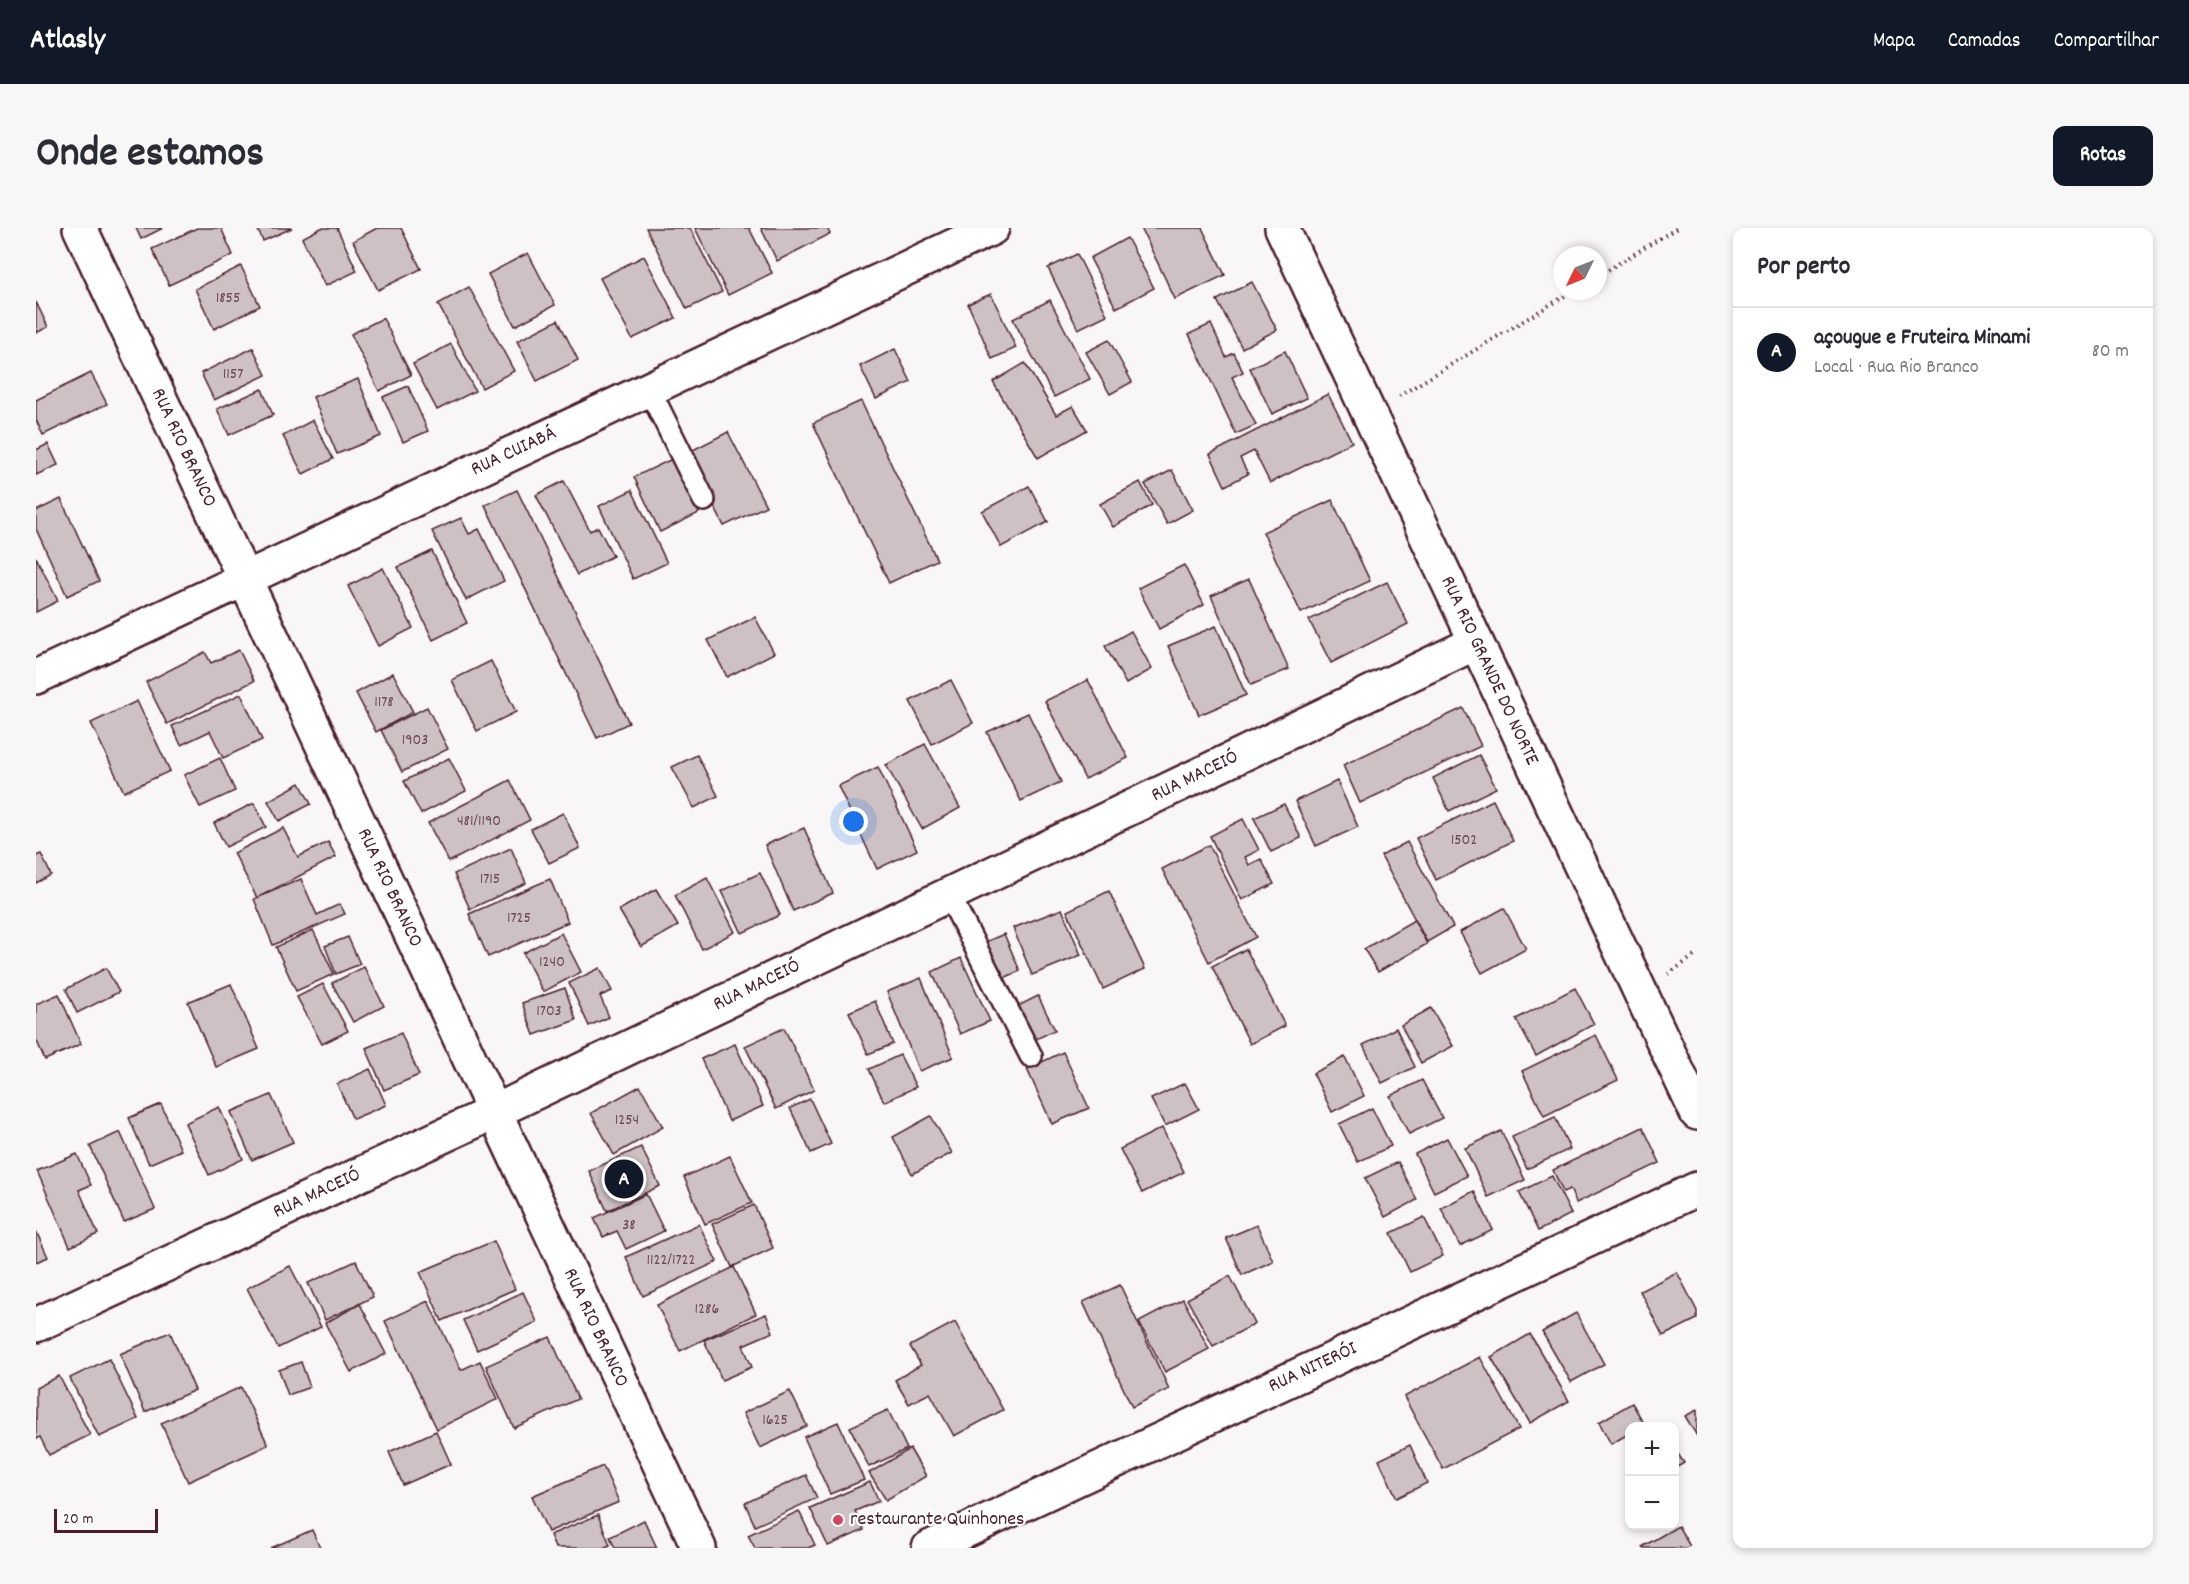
<!DOCTYPE html>
<html lang="pt">
<meta charset="utf-8">
<style>
body{margin:0;font-family:Dekko,sans-serif;background:#f7f7f7;color:#2b2b33}
.controls{position:absolute;right:18px;bottom:18px;display:grid;overflow:hidden;border-radius:12px;box-shadow:0 3px 9px #0003}
.controls button{width:54px;height:54px;display:grid;place-items:center;padding:0;border:0;border-bottom:2px solid #e1e1e2;background:#fff;color:#2b2b33;font:30px sans-serif}
.compass{position:absolute;left:1517px;top:18px;width:54px;height:54px;border-radius:50%;background:#fff;box-shadow:0 3px 9px #0003;rotate:227deg}
.scale{position:absolute;left:18px;bottom:15px;width:104px;box-sizing:border-box;padding-left:6px;border:3px solid #4a1f2b;border-top:0;font-size:16px;line-height:21px;white-space:nowrap;color:#4a1f2b;-webkit-text-stroke:4px #fff;paint-order:stroke}
.you{position:absolute;left:818px;top:594px;width:21px;height:21px;margin:-15px;border:4px solid #fff;border-radius:50%;background:#1a73e8;box-shadow:0 0 0 9px #1a73e833}
.badge{display:grid;place-items:center;width:39px;height:39px;border-radius:50%;background:#111827;color:#fff;font-size:20px;font-weight:700}
.pin{position:absolute;translate:-50% -50%;border:3px solid #fff;box-shadow:0 2px 6px #0006}
.list{margin:0;padding:0;list-style:none}
h2{display:flex;justify-content:space-between;align-items:center;height:78px;margin:0;padding:0 24px;font-size:26px}
h2 small{font-size:20px;font-weight:400;color:#7c7c81}
.list li{display:grid;grid-template-columns:39px 1fr auto;gap:18px;align-items:center;box-sizing:border-box;height:90px;padding:0 24px;border-top:2px solid #e1e1e2}
.list b{display:block;font-size:22px;white-space:nowrap}
.list p{margin:0;font-size:20px;white-space:nowrap;color:#7c7c81}
.list em{font-size:20px;font-style:normal;color:#7c7c81}
.map{position:relative;flex:none;width:1661px;height:1320px;overflow:hidden;border-radius:12px}
header{display:flex;align-items:center;gap:36px;box-sizing:border-box;height:84px;padding:0 30px;background:#111827;color:#fff}
header strong{font-size:28px}
nav{display:flex;gap:33px;margin-inline-start:auto;font-size:21px}
.intro{display:flex;align-items:center;justify-content:space-between;box-sizing:border-box;height:144px;padding:0 36px}
h1{margin:0;font-size:42px}
.button{padding:15px 27px;border-radius:12px;background:#111827;color:#fff;font-size:21px;font-weight:700}
main{display:flex;gap:36px;padding:0 36px}
aside{flex:1;background:#fff;border-radius:12px;box-shadow:0 3px 9px #0003}
.map>svg:first-child{display:block}
</style>
<header>
<strong>Atlasly</strong>
<nav><a>Mapa</a><a>Camadas</a><a>Compartilhar</a></nav>
</header>
<div class="intro"><h1>Onde estamos</h1><a class="button">Rotas</a></div>
<main>
<div class="map">
<svg width="1661" height="1320" viewBox="0 0 1661 1320">
<rect width="100%" height="100%" fill="#f8f6f7"/>
<filter id="ink" filterUnits="userSpaceOnUse"><feTurbulence type="fractalNoise" baseFrequency=".0167" numOctaves="2"/><feDisplacementMap in="SourceGraphic" scale="12" xChannelSelector="R" yChannelSelector="G"/><feConvolveMatrix kernelMatrix="1 2 1 2 8 2 1 2 1" color-interpolation-filters="sRGB"/></filter>
<g filter="url(#ink)">
<g fill="#cdc1c4" stroke="#4a1f2b" stroke-width="1.5">
<path d="M100,0H127L105,11Z"/>
<path d="M161,0H185L197,27L133,57L116,21Z"/>
<path d="M221,0H256L227,13Z"/>
<path d="M285,0H301L321,43L289,58L266,10Z"/>
<path d="M341,0H365L385,41L342,62L317,13Z"/>
<path d="M610,0H654L686,64L651,81Z"/>
<path d="M659,0H713L736,45L692,67Z"/>
<path d="M725,0H791L794,6L741,33Z"/>
<path d="M1105,0H1166L1189,47L1139,71Z"/>
<path d="M1091,10L1118,60L1080,80L1054,30Z"/>
<path d="M492,25L519,77L479,98L452,46Z"/>
<path d="M1041,26L1071,87L1042,101L1012,40Z"/>
<path d="M608,28L640,90L596,111L564,50Z"/>
<path d="M205,38L224,78L178,101L159,61Z"/>
<path d="M1216,54L1241,102L1206,120L1181,72Z"/>
<path d="M433,59L478,143L446,160L402,76Z"/>
<path d="M955,66L980,120L956,131L932,76Z"/>
<path d="M1014,72L1054,151L1018,169L977,91Z"/>
<path d="M0,74L12,99L0,105Z"/>
<path d="M347,90L375,147L343,163L315,106Z"/>
<path d="M522,92L542,132L501,153L481,113Z"/>
<path d="M1175,96L1190,129L1198,125L1207,144L1196,149L1220,197L1200,206L1153,106Z"/>
<path d="M1073,112L1096,154L1074,166L1050,124Z"/>
<path d="M415,116L439,163L401,182L377,136Z"/>
<path d="M217,120L230,147L178,172L165,145Z"/>
<path d="M859,121L875,154L840,171L824,138Z"/>
<path d="M1249,123L1271,170L1236,186L1214,140Z"/>
<path d="M989,135L1020,187L1037,178L1051,202L1002,230L957,154Z"/>
<path d="M55,145L71,176L7,207L0,192V172Z"/>
<path d="M322,151L345,208L301,226L277,169Z"/>
<path d="M372,158L392,203L367,214L347,169Z"/>
<path d="M226,161L237,187L193,207L181,181Z"/>
<path d="M1292,166L1316,214L1234,255L1218,223L1204,230L1212,246L1189,258L1174,226Z"/>
<path d="M825,173L901,332L853,355L777,195Z"/>
<path d="M277,192L297,231L267,246L247,208Z"/>
<path d="M692,204L730,278L688,298L651,225Z"/>
<path d="M12,216L22,237L0,247V222Z"/>
<path d="M636,231L663,285L624,304L598,249Z"/>
<path d="M1136,242L1157,282L1131,296L1109,256Z"/>
<path d="M528,253L554,303L562,299L577,328L541,347L500,267Z"/>
<path d="M1104,254L1116,277L1077,299L1064,276Z"/>
<path d="M993,258L1012,294L965,319L946,283Z"/>
<path d="M481,262L593,495L561,510L449,277Z"/>
<path d="M596,262L631,335L597,351L563,278Z"/>
<path d="M25,271L63,353L31,368L0,301V283Z"/>
<path d="M1296,272L1334,353L1265,385L1227,304Z"/>
<path d="M425,290L433,306L443,301L468,353L430,372L396,303Z"/>
<path d="M396,323L431,395L397,412L362,339Z"/>
<path d="M0,329L22,373L0,384Z"/>
<path d="M1148,337L1168,377L1123,401L1102,360Z"/>
<path d="M347,340L377,400L342,418L312,358Z"/>
<path d="M1213,351L1253,441L1215,457L1175,368Z"/>
<path d="M1351,354L1372,396L1295,435L1273,392Z"/>
<path d="M719,389L738,425L691,449L672,412Z"/>
<path d="M1180,398L1210,467L1163,487L1132,418Z"/>
<path d="M1095,403L1116,441L1090,456L1069,418Z"/>
<path d="M203,422L218,453L131,496L110,454L169,424L175,435Z"/>
<path d="M455,433L480,484L441,503L416,452Z"/>
<path d="M357,445L377,484L340,504L320,465Z"/>
<path d="M915,452L937,495L896,516L874,473Z"/>
<path d="M1052,452L1092,530L1049,551L1009,473Z"/>
<path d="M205,466L226,512L187,530L174,503L145,517L136,498Z"/>
<path d="M101,473L134,543L88,564L55,495Z"/>
<path d="M391,479L412,521L366,544L345,502Z"/>
<path d="M1427,480L1445,518L1324,575L1307,537Z"/>
<path d="M992,485L1025,554L985,573L951,504Z"/>
<path d="M889,516L924,580L886,601L850,537Z"/>
<path d="M661,527L682,568L658,580L636,539Z"/>
<path d="M1443,527L1460,560L1413,583L1397,550Z"/>
<path d="M184,530L199,563L164,579L148,547Z"/>
<path d="M413,530L430,563L385,586L368,553Z"/>
<path d="M842,539L881,622L841,641L802,558Z"/>
<path d="M474,552L494,592L413,634L392,595Z"/>
<path d="M1301,553L1322,599L1280,618L1259,573Z"/>
<path d="M264,555L275,576L243,593L232,573Z"/>
<path d="M1457,572L1477,613L1400,652L1380,610Z"/>
<path d="M218,575L230,599L190,619L178,595Z"/>
<path d="M1248,576L1265,610L1235,624L1218,590Z"/>
<path d="M527,585L544,620L513,635L495,601Z"/>
<path d="M1207,591L1223,622L1209,629L1213,637L1225,631L1238,656L1206,672L1174,608Z"/>
<path d="M247,600L262,629L292,614L300,629L221,670L198,625Z"/>
<path d="M768,600L797,665L757,683L729,617Z"/>
<path d="M1371,614L1417,699L1391,714L1345,628Z"/>
<path d="M1173,617L1220,709L1173,734L1126,641Z"/>
<path d="M475,620L490,655L434,681L418,646Z"/>
<path d="M5,626L15,647L0,655V628Z"/>
<path d="M724,645L744,687L706,705L686,663Z"/>
<path d="M671,650L699,704L666,721L639,667Z"/>
<path d="M265,651L281,687L304,676L309,686L237,717L218,671Z"/>
<path d="M514,651L532,694L452,729L433,686Z"/>
<path d="M620,661L642,698L605,719L583,682Z"/>
<path d="M1073,663L1109,741L1067,761L1031,683Z"/>
<path d="M1468,680L1490,721L1446,745L1424,704Z"/>
<path d="M1026,681L1045,727L996,747L977,700Z"/>
<path d="M1378,692L1391,716L1342,744L1328,721Z"/>
<path d="M277,702L298,746L260,763L240,719Z"/>
<path d="M525,705L545,744L507,764L487,725Z"/>
<path d="M968,706L984,743L963,752L947,715Z"/>
<path d="M312,709L324,736L300,746L289,718Z"/>
<path d="M1210,721L1249,798L1214,816L1176,738Z"/>
<path d="M925,730L954,793L924,806L896,744Z"/>
<path d="M328,739L348,778L317,794L296,755Z"/>
<path d="M70,740L83,764L41,785L30,761Z"/>
<path d="M564,740L576,763L564,768L573,789L553,798L533,755Z"/>
<path d="M885,750L917,829L883,843L851,764Z"/>
<path d="M195,756L223,821L180,839L152,774Z"/>
<path d="M287,756L312,803L286,816L261,769Z"/>
<path d="M529,760L540,792L498,807L486,775Z"/>
<path d="M1539,760L1558,796L1500,828L1480,791Z"/>
<path d="M23,766L45,816L9,832L0,811V776Z"/>
<path d="M1002,768L1019,802L992,815L976,781Z"/>
<path d="M839,773L857,816L832,826L813,784Z"/>
<path d="M1395,780L1417,818L1385,835L1365,797Z"/>
<path d="M748,800L778,862L740,881L709,818Z"/>
<path d="M1360,800L1379,839L1346,855L1327,817Z"/>
<path d="M365,805L383,847L348,862L330,820Z"/>
<path d="M1560,807L1582,852L1508,888L1486,843Z"/>
<path d="M699,816L727,878L693,893L665,831Z"/>
<path d="M1027,824L1053,880L1016,896L991,841Z"/>
<path d="M864,827L880,859L848,874L833,841Z"/>
<path d="M1309,829L1328,868L1296,884L1277,845Z"/>
<path d="M334,841L350,877L317,891L301,856Z"/>
<path d="M1386,852L1406,890L1373,906L1354,868Z"/>
<path d="M1149,855L1163,881L1129,898L1115,871Z"/>
<path d="M604,858L627,899L578,927L555,885Z"/>
<path d="M235,867L257,914L216,932L195,884Z"/>
<path d="M774,871L795,916L775,925L754,880Z"/>
<path d="M125,876L145,922L113,936L93,890Z"/>
<path d="M183,879L207,931L173,947L149,895Z"/>
<path d="M1336,880L1355,918L1322,934L1303,896Z"/>
<path d="M895,888L916,925L876,946L857,909Z"/>
<path d="M1519,889L1534,921L1491,941L1476,909Z"/>
<path d="M1607,899L1624,935L1540,975L1534,961L1527,964L1517,942Z"/>
<path d="M1126,900L1148,944L1106,965L1084,921Z"/>
<path d="M1465,903L1489,952L1452,969L1429,920Z"/>
<path d="M84,904L119,981L88,994L54,918Z"/>
<path d="M1411,910L1431,948L1398,964L1379,926Z"/>
<path d="M605,919L624,958L571,983L553,943Z"/>
<path d="M41,926L55,957L43,962L62,1006L34,1019L1,943Z"/>
<path d="M694,928L716,975L669,996L648,949Z"/>
<path d="M1362,934L1381,972L1349,989L1329,950Z"/>
<path d="M1516,948L1535,986L1502,1003L1483,964Z"/>
<path d="M1438,963L1457,1002L1424,1018L1405,980Z"/>
<path d="M610,966L628,1003L590,1021L581,1003L567,1009L558,990Z"/>
<path d="M718,977L737,1020L696,1039L676,996Z"/>
<path d="M1388,989L1407,1028L1374,1044L1355,1005Z"/>
<path d="M663,996L681,1034L607,1068L590,1029Z"/>
<path d="M1221,997L1237,1033L1206,1047L1190,1010Z"/>
<path d="M0,1003L12,1029L0,1034Z"/>
<path d="M458,1013L479,1061L406,1093L384,1044Z"/>
<path d="M320,1033L337,1069L289,1092L272,1055Z"/>
<path d="M254,1038L285,1099L242,1120L211,1060Z"/>
<path d="M698,1039L720,1086L644,1123L621,1077Z"/>
<path d="M1641,1044L1661,1083V1091L1627,1108L1604,1063Z"/>
<path d="M1194,1048L1219,1096L1177,1118L1151,1071Z"/>
<path d="M1084,1057L1133,1161L1096,1179L1047,1074Z"/>
<path d="M487,1064L501,1094L441,1122L427,1092Z"/>
<path d="M1147,1071L1173,1121L1129,1144L1103,1094Z"/>
<path d="M392,1073L425,1142L444,1133L462,1171L401,1201L349,1093Z"/>
<path d="M324,1076L350,1126L315,1144L289,1095Z"/>
<path d="M1540,1085L1568,1136L1535,1154L1506,1104Z"/>
<path d="M730,1086L737,1104L707,1117L716,1139L686,1152L668,1112Z"/>
<path d="M919,1094L967,1182L918,1208L894,1165L873,1176L859,1152L885,1137L874,1118Z"/>
<path d="M134,1104L159,1162L109,1184L84,1126Z"/>
<path d="M1494,1106L1533,1173L1494,1195L1455,1129Z"/>
<path d="M514,1109L542,1171L478,1200L450,1138Z"/>
<path d="M1444,1129L1483,1201L1407,1241L1368,1169Z"/>
<path d="M73,1131L102,1191L63,1209L34,1150Z"/>
<path d="M265,1134L274,1159L252,1167L243,1142Z"/>
<path d="M23,1148L54,1207L13,1227L4,1209L0,1211V1160Z"/>
<path d="M205,1159L232,1217L152,1254L125,1195Z"/>
<path d="M754,1163L771,1198L724,1220L707,1185Z"/>
<path d="M1596,1175L1609,1197L1594,1198V1205L1575,1216L1563,1194Z"/>
<path d="M852,1182L871,1221L833,1239L814,1199Z"/>
<path d="M1661,1182V1208L1649,1188Z"/>
<path d="M802,1194L828,1252L794,1266L768,1209Z"/>
<path d="M400,1203L415,1236L367,1257L353,1224Z"/>
<path d="M1374,1217L1391,1255L1361,1270L1343,1232Z"/>
<path d="M1638,1220L1648,1235L1638,1241Z"/>
<path d="M874,1221L890,1248L850,1272L833,1245Z"/>
<path d="M567,1238L583,1274L512,1304L496,1268Z"/>
<path d="M770,1247L781,1270L719,1298L709,1275Z"/>
<path d="M834,1254L843,1273L819,1283L828,1302L792,1318L774,1280Z"/>
<path d="M763,1283L779,1317L772,1320H719L712,1307Z"/>
<path d="M562,1287L574,1317L567,1320H519L514,1307Z"/>
<path d="M608,1292L621,1320H579L574,1309Z"/>
<path d="M1642,1298L1655,1320H1607L1606,1319Z"/>
<path d="M276,1302L284,1320H235Z"/>
</g>
<g fill="none" stroke-linecap="round" stroke-linejoin="round">
<g stroke="#4a1f2b" stroke-width="26">
<g id="service">
<path d="M613,161L668,272"/>
<path d="M913,667L995,828"/>
</g>
</g>
<g stroke="#4a1f2b" stroke-width="38">
<g id="minor">
<path d="M1246,0L1661,885"/>
<path d="M0,449L956,0"/>
<path d="M0,1097L458,884L1439,415"/>
<path d="M893,1320L1661,961"/>
</g>
</g>
<g stroke="#4a1f2b" stroke-width="38">
<path id="tertiary" d="M44,0L663,1320"/>
</g>
<g stroke="#4a1f2b" stroke-width="4" stroke-dasharray="1.5 4.5" stroke-linecap="butt">
<path d="M1562,48L1641,0"/>
<path d="M1363,168L1537,63"/>
<path d="M1632,746L1661,726"/>
</g>
<use href="#service" stroke="#fff" stroke-width="21"/>
<use href="#minor" stroke="#fff" stroke-width="33"/>
<use href="#tertiary" stroke="#fff" stroke-width="33"/>
</g>
</g>
<circle fill="#d1495b" stroke="#fff" stroke-width="2" cx="802" cy="1292" r="6"/>
<g text-anchor="middle" dominant-baseline="central" stroke-width="4.5" stroke-linejoin="round" paint-order="stroke">
<g font-size="16" fill="#6b4851">
<text x="192" y="70">1855</text>
<text x="197" y="146">1157</text>
<text x="348" y="474">1178</text>
<text x="379" y="512">1903</text>
<text x="443" y="593">481/1190</text>
<text x="1428" y="612">1502</text>
<text x="454" y="651">1715</text>
<text x="483" y="690">1725</text>
<text x="516" y="734">1240</text>
<text x="513" y="783">1703</text>
<text x="591" y="892">1254</text>
<text x="593" y="997">38</text>
<text x="635" y="1032">1122/1722</text>
<text x="671" y="1081">1286</text>
<text x="739" y="1192">1625</text>
</g>
<g font-size="20" fill="#4a1f2b" stroke="#fff">
<text transform="translate(147 220) rotate(65)">RUA RIO BRANCO</text>
<text transform="translate(478 224) rotate(-25)">RUA CUIABÁ</text>
<text transform="translate(1453 443) rotate(65)">RUA RIO GRANDE DO NORTE</text>
<text transform="translate(1159 549) rotate(-26)">RUA MACEIÓ</text>
<text transform="translate(353 660) rotate(65)">RUA RIO BRANCO</text>
<text transform="translate(721 758) rotate(-26)">RUA MACEIÓ</text>
<text transform="translate(281 966) rotate(-25)">RUA MACEIÓ</text>
<text transform="translate(559 1100) rotate(65)">RUA RIO BRANCO</text>
<text transform="translate(1277 1140) rotate(-25)">RUA NITERÓI</text>
</g>
<g font-size="20" fill="#4a1f2b" stroke="#fff" text-anchor="start">
<text x="814" y="1292">restaurante Quinhones</text>
</g>
</g>
</svg>
<div class="controls">
<button>+</button>
<button>−</button>
</div>
<svg class="compass" viewBox="-18 -18 36 36"><path d="M0-13l5 13h-10z" fill="#e53935"/><path d="M0 13l5-13h-10z" fill="#7c7c81"/></svg>
<div class="scale">20 m</div>
<div class="you"></div>
<div class="pin badge" style="left:588px;top:951px">A</div>
</div>
<aside>
<h2>Por perto<small></small></h2>
<ul class="list">
<li><span class="badge">A</span><div><b>açougue e Fruteira Minami</b><p>Local · Rua Rio Branco</p></div><em>80 m</em></li>
</ul>
</aside>
</main>
